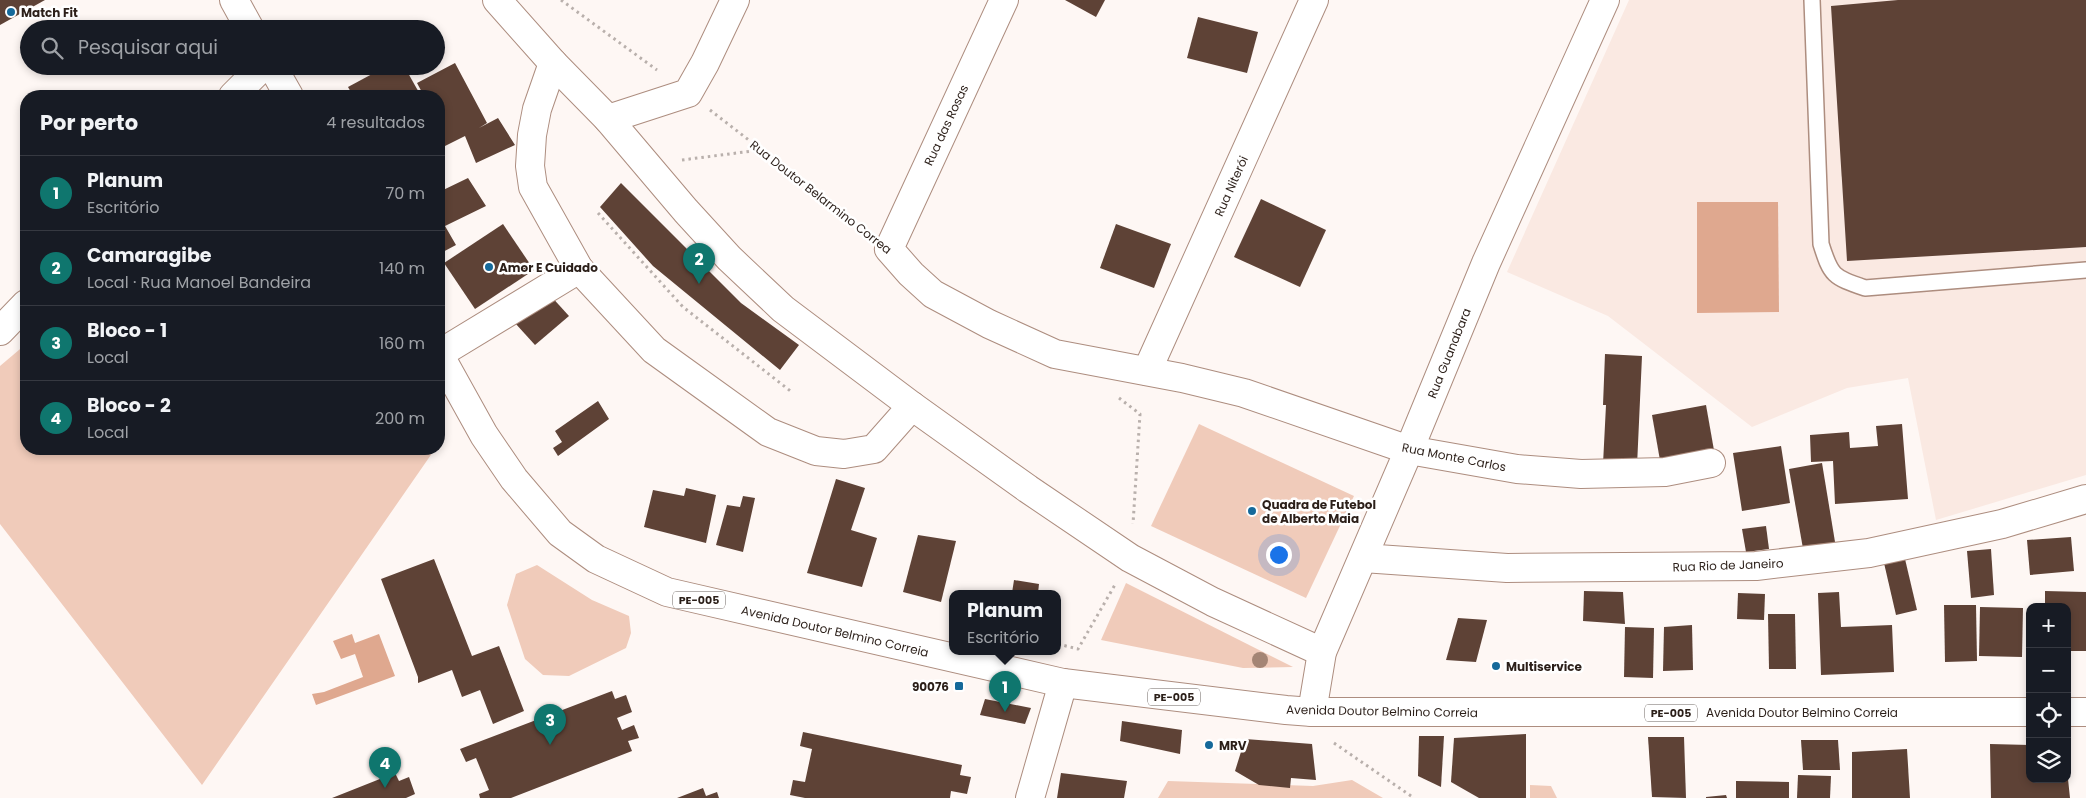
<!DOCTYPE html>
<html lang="pt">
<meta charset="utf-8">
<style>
body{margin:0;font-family:Poppins,sans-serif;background:#242831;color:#f1f3f6}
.controls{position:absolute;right:15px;bottom:15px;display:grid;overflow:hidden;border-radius:10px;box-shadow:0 2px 8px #0003}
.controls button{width:45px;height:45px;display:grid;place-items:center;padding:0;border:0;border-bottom:1px solid #363941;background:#171b24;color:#f1f3f6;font:25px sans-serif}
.you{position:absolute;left:1278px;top:554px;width:18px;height:18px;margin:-12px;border:4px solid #fff;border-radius:50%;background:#1a73e8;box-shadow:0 0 0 8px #1a73e833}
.badge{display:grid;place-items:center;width:32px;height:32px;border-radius:50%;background:#0f766e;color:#fff;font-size:16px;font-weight:700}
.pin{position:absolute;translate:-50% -41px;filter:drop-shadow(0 1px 2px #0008)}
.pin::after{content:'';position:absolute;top:26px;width:18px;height:15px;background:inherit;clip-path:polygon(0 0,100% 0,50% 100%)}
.popup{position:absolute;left:949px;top:590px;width:112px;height:65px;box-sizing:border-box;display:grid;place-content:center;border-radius:10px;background:#171b24;filter:drop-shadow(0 1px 4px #0005);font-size:16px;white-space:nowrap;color:#9ea1a6}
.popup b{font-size:19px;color:#f1f3f6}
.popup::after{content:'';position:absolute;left:50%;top:100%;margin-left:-10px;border:10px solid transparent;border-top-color:#171b24}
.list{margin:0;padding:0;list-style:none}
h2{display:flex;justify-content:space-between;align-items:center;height:65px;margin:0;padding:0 20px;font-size:21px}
h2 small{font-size:16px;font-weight:400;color:#9ea1a6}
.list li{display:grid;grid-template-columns:32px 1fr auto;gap:15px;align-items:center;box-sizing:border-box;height:75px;padding:0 20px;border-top:1px solid #363941}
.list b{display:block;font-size:19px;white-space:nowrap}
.list p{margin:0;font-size:16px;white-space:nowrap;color:#9ea1a6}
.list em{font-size:16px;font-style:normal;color:#9ea1a6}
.icon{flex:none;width:28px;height:28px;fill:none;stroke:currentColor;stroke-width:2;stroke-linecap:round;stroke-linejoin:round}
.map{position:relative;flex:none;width:2086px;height:798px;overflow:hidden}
.search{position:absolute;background:#171b24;box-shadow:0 2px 8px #0003;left:20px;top:20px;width:425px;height:55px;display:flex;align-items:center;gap:12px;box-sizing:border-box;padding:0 18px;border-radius:28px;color:#9ea1a6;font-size:19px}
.panel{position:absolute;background:#171b24;box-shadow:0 2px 8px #0003;left:20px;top:90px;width:425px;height:365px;border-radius:20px}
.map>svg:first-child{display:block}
</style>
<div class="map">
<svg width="2086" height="798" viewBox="0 0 2086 798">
<rect width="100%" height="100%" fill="#fef7f4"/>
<path fill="#fae9e2" d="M1629,0H2086V475L1936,520L1908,378L1847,388L1752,427L1608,316L1507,272Z"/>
<g fill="#f0cbba">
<path d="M26,344V449H435L202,785L0,524V366Z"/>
<path d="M1199,424L1354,496L1306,598L1151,526Z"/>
<path d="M537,565L592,600L629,616L631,633L626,648L569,676L543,675L525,659L507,605L516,574Z"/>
<path d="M1126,583L1293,667L1243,668L1101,640Z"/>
<path d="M1352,780L1383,798H1158L1168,781L1313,786Z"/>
<path d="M1530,785L1551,786L1557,798H1530Z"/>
</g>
<g fill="#dfa88f">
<path d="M1697,202H1778L1779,312L1697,313Z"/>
<path d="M352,634L355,643L379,634L395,676L316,705L312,694L324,692L363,677L355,654L341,659L333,641Z"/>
</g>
<g fill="#5e4236">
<path d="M0,0H45L0,25Z"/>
<path d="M1065,0H1105L1096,17Z"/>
<path d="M1898,0H2086V247L1847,261L1831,6Z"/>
<path d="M1198,17L1258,32L1247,73L1187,58Z"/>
<path d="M455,63L487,123L479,128L498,118L515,145L476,163L465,136L439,149V129L443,136L439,127V96H424L417,83Z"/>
<path d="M387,66H404L421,96H353L348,87Z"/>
<path d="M468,178L486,206L445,226L456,245L439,254V192Z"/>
<path d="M621,183L741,303L799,345L780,370L653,266L600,207Z"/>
<path d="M1261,199L1326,230L1300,287L1234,257Z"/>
<path d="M503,224L534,270L475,309L444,263Z"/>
<path d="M1116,224L1171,244L1154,288L1100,268Z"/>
<path d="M549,294L569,316L535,345L515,323Z"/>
<path d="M1605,354L1642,356L1637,466L1603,464L1606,405H1603Z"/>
<path d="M598,401L609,419L558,456L553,448L562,442L555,431Z"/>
<path d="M1706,405L1715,456L1661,466L1652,415Z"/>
<path d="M1902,424L1908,499L1835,504L1833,461L1811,462L1810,435L1849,432L1850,448L1878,446L1876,426Z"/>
<path d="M1781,446L1790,503L1742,511L1733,453Z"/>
<path d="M1822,463L1837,554L1805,560L1789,469Z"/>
<path d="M836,479L865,488L851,530L877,538L862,587L807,573Z"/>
<path d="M686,488L716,495L706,543L644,527L653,490L684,496Z"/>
<path d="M743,496L755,498L743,552L716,545L727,505L740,507Z"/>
<path d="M1766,526L1769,549L1746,552L1742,529Z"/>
<path d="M918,535L956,541L941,602L903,592Z"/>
<path d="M2071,537L2074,571L2030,575L2027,540Z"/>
<path d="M1991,549L1994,595L1971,598L1967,551Z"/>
<path d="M434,559L472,656L499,646L524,711L493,724L480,690L462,697L452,670L418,683V677L381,579Z"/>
<path d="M1905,559L1917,610L1896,615L1884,563Z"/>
<path d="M1014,580L1039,584L1038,593H1012Z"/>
<path d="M1584,591L1623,592L1625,624L1583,621Z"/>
<path d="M2045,591L2086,592V651H2067V607H2045Z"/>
<path d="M1839,592L1841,627L1892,625L1894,672L1821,675L1818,593Z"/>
<path d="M1738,593L1765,594L1764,620L1737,619Z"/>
<path d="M1944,605H1976L1977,661L1945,662Z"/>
<path d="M1980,607L2023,608L2022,657L1979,656Z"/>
<path d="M1768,614H1795L1796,669H1769Z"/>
<path d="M1458,618L1487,620L1476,662L1446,660Z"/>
<path d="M1692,625L1693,670L1663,671L1664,627Z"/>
<path d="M1625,627L1654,628L1653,678L1624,677Z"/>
<path d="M612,691L615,699L626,695L632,712L617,718L622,730L634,725L639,738L628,741L632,751L511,798H480L479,794L489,790L476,758L466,762L460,749Z"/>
<path d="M985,699L1031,708L1025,724L980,715Z"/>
<path d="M1122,721L1182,730L1180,754L1120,741Z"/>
<path d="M803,732L962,765L960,775L971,777L967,794L951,791L950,798H805L790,795L793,780L805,782L812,749L800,746Z"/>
<path d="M1526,734V798H1479L1451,782L1454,738Z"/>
<path d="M1419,736H1444L1441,787L1418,776Z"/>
<path d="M1648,737H1684L1686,798L1652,797Z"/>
<path d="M1245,739L1312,744L1316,780L1291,778L1290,788L1259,785L1235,771Z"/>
<path d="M1801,740H1838L1840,770H1803Z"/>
<path d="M1990,744L2030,745V779H2068L2070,798H1991Z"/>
<path d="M1907,749L1910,798H1852V752Z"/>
<path d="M395,773L399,781L409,777L415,794L406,798H332Z"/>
<path d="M1061,773L1127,781L1124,798H1057Z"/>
<path d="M1798,775L1831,776L1830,798H1797Z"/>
<path d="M1736,781L1789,782V798H1736Z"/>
<path d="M703,788L706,796L717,792L719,798H677Z"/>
<path d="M1726,795L1727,798H1706V797Z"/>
</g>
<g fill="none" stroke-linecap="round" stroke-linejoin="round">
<g stroke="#ad8d7f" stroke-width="18">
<path id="service" d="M1812,0L1821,244C1831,276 1833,277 1865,288L2086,270"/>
</g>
<g stroke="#ad8d7f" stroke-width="30">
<g id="minor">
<path d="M497,0L553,63L608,119L686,211L729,258L783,309L912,406L1028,489L1130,558L1213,602L1322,652"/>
<path d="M1004,0L889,249L911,274L933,294L989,324L1055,354L1182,378L1244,393L1409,450L1517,469L1581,474L1665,472L1711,463"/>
<path d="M233,96L263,66"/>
<path d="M608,119L688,93L705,63L735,0"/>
<path d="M579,269L654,350L768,432L816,451L844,454L874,449L912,406"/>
<path d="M0,331L26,304"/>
<path d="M439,354L579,269L533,187L530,166L532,135L537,109L553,63"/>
<path d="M1147,371L1314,0"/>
<path d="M1363,558L1507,568L1756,566L1869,553L2002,524L2086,499"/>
<path d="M1312,712L1322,652L1409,450L1486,263L1605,0"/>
<path d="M1030,798L1063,683"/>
</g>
</g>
<g stroke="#ad8d7f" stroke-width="30">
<g id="primary">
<path d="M234,0L250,29"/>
<path d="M272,66L289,96"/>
<path d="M439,354L484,435L514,479L560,533L596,559L667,592L1063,683L1286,710L1312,712H2030"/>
<path d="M2067,712H2086"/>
</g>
</g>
<g stroke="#b9b0ac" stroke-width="3" stroke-dasharray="2.5 4" stroke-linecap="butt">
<path d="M561,0L657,70"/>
<path d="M710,110L865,230"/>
<path d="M682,160L760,150"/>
<path d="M598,213L683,307L793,393"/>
<path d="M1119,398L1140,414L1133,524"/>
<path d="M1058,644L1078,649L1116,583"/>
<path d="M1334,743L1414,798"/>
</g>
<use href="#service" stroke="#fff" stroke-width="15"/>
<use href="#minor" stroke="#fff" stroke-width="28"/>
<use href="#primary" stroke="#fff" stroke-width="28"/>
</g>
<circle fill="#a48575" cx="1260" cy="660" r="8"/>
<g fill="#15699a" stroke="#fff" stroke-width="2">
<circle cx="11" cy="12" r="5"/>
<circle cx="489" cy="267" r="5"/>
<circle cx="1252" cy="511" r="5"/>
<circle cx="1496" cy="666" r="5"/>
<rect x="954" y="681" width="10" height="10" rx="2.5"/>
<circle cx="1209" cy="745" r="5"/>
</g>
<g text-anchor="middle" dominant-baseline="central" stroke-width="5" stroke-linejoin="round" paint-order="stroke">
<g fill="#fff" stroke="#6b625e" stroke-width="1">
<rect x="673" y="591.5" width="52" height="17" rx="4"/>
<rect x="1148" y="688.5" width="52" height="17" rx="4"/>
<rect x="1645" y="704.5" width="52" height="17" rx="4"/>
</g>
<g font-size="11" font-weight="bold" fill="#2b1f19">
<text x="699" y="600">PE-005</text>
<text x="1174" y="697">PE-005</text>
<text x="1671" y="713">PE-005</text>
</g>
<g font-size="12" font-weight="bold" fill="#2b1f19" stroke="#fff" text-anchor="start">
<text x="21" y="12">Match Fit</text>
<text x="499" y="267">Amor E Cuidado</text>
<text x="1262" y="504">Quadra de Futebol<tspan x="1262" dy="14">de Alberto Maia</tspan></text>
<text x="1506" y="666">Multiservice</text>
<text x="949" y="686" text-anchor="end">90076</text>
<text x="1219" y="745">MRV</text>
</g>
<g font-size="12" fill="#2b1f19" stroke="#fff">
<text transform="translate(946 125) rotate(-65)">Rua das Rosas</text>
<text transform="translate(1231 186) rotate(-66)">Rua Niterói</text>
<text transform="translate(821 197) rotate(38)">Rua Doutor Belarmino Correa</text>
<text transform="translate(1449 353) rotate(-68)">Rua Guanabara</text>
<text transform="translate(1454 457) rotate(11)">Rua Monte Carlos</text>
<text transform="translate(1728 565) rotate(-2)">Rua Rio de Janeiro</text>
<text transform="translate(835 631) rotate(13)">Avenida Doutor Belmino Correia</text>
<text transform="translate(1382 711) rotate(1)">Avenida Doutor Belmino Correia</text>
<text x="1802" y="712">Avenida Doutor Belmino Correia</text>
</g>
</g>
</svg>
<div class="controls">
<button>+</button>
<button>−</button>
<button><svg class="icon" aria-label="locate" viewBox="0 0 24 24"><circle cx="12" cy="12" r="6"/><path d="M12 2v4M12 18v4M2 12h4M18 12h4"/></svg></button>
<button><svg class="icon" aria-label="layers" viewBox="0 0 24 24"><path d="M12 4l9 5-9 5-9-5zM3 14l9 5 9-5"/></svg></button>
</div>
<div class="you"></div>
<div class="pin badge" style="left:1005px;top:712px">1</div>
<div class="popup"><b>Planum</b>Escritório</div>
<div class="pin badge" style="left:699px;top:284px">2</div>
<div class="pin badge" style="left:550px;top:745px">3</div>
<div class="pin badge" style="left:385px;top:788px">4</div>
<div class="search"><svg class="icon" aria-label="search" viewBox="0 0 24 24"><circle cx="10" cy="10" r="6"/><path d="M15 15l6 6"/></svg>Pesquisar aqui</div>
<section class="panel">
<h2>Por perto<small>4 resultados</small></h2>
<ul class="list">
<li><span class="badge">1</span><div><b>Planum</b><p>Escritório</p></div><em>70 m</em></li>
<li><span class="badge">2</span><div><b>Camaragibe</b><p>Local · Rua Manoel Bandeira</p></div><em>140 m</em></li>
<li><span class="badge">3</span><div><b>Bloco - 1</b><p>Local</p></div><em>160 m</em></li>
<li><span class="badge">4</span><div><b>Bloco - 2</b><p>Local</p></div><em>200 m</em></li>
</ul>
</section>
</div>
